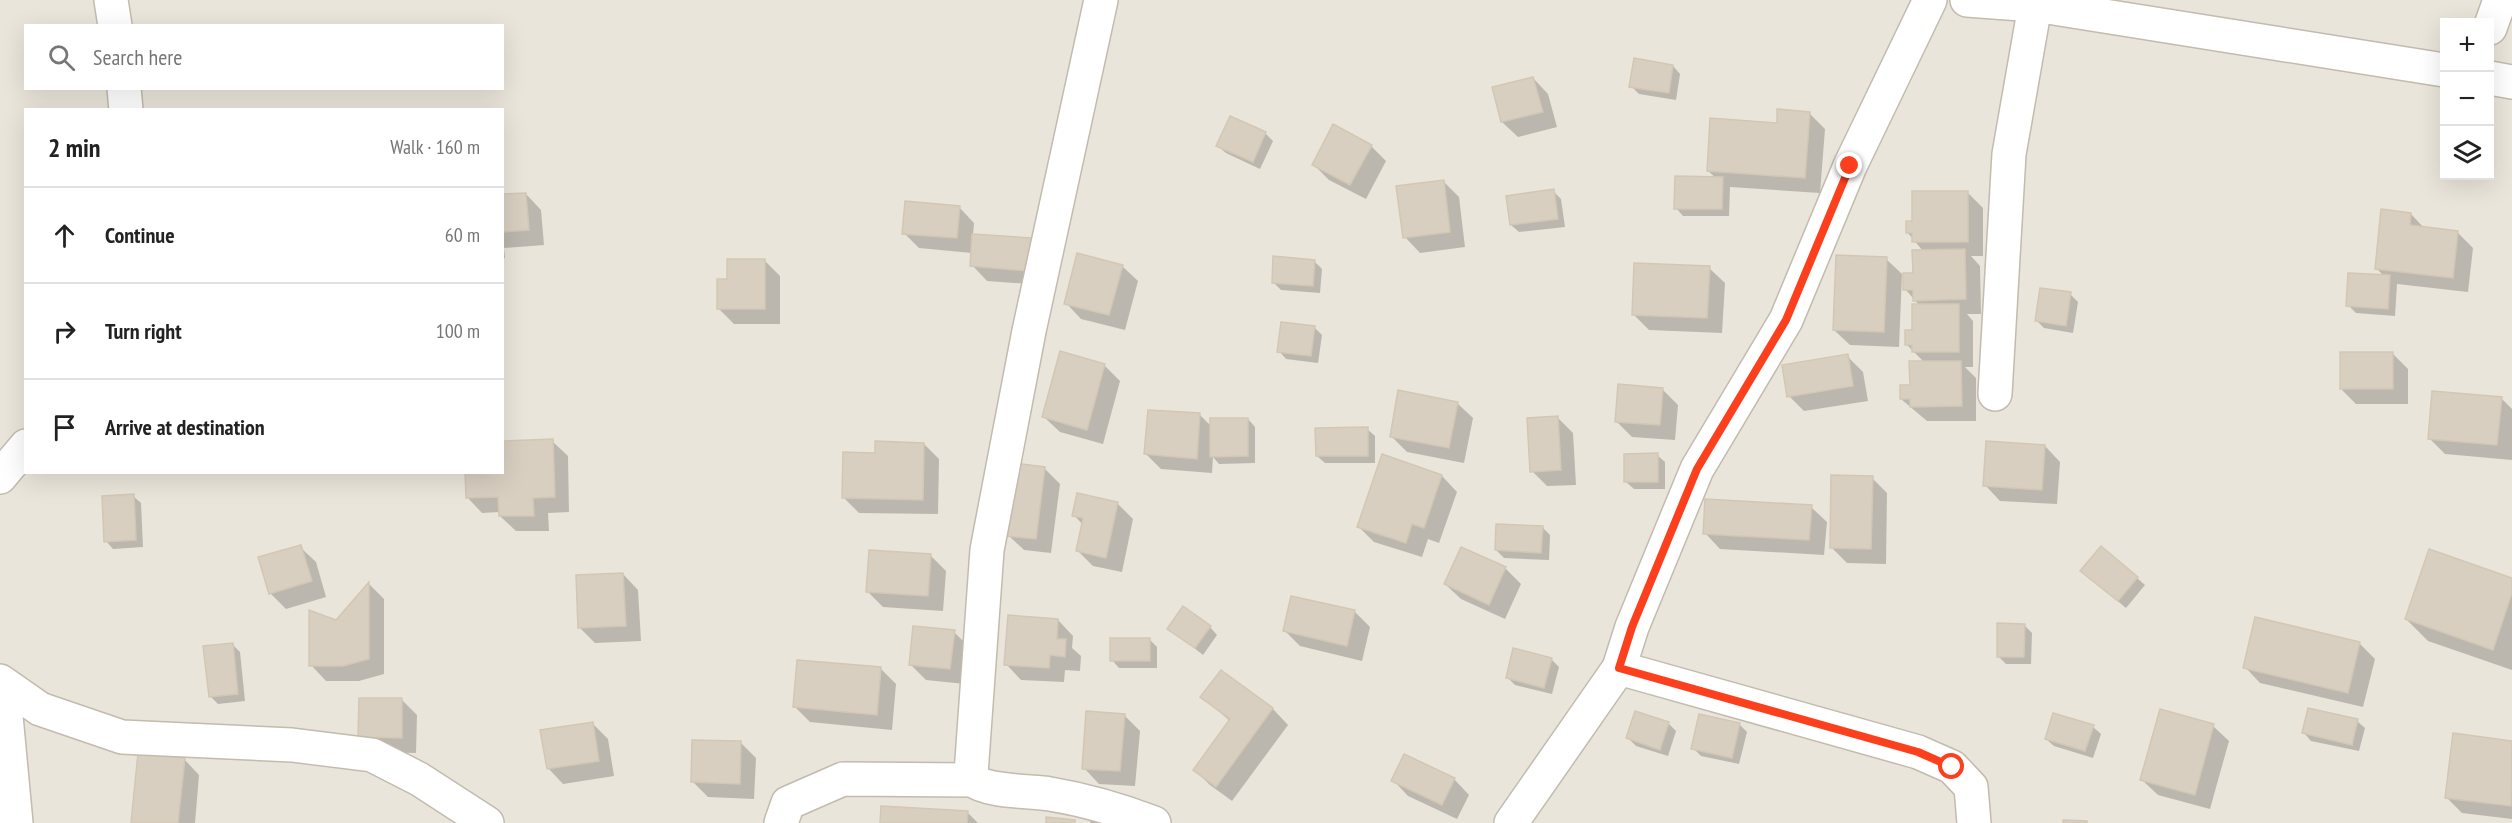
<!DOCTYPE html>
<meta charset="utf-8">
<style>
body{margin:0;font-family:"PT Sans Narrow",sans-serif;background:#f6f6f6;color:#222}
.controls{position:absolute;right:18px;top:18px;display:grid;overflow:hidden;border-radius:0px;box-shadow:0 6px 24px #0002}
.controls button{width:54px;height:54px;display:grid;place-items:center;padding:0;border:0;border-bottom:2px solid #e0e0e0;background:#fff;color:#222;font:30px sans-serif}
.stop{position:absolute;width:18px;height:18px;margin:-14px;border:4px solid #fc3f1d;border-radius:50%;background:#fff}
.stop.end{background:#fc3f1d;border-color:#fff;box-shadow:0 2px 6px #0008}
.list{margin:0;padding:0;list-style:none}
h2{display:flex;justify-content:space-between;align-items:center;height:78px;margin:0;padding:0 24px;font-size:26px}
h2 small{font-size:20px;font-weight:400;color:#767676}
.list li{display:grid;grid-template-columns:39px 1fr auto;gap:18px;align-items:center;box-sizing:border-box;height:96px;padding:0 24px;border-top:2px solid #e0e0e0}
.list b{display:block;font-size:22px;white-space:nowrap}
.list em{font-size:20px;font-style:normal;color:#767676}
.icon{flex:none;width:33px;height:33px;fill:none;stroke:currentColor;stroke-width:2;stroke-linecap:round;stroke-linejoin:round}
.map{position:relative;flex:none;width:2512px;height:823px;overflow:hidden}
.search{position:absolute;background:#fff;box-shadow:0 6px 24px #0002;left:24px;top:24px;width:480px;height:66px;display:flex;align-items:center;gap:15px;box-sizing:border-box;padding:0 21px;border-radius:0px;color:#767676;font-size:22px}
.panel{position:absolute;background:#fff;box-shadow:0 6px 24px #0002;left:24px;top:108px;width:480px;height:366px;border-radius:0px}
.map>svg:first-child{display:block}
</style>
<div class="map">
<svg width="2512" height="823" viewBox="0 0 2512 823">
<rect width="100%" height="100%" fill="#f6f3ec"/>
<path fill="#eae5da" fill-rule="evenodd" d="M0,0H2512V823H0ZM2444,22H2490V176H2444ZM26,26H502V88H26ZM26,110H502V472H26Z"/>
<g fill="#0003">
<path d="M1673,66L1680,74L1676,100L1639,94L1631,86Z"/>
<path d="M1533,78L1548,94L1557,127L1518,137L1502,122Z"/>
<path d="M1809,113L1825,129L1820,193L1730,187L1729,216H1683L1676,208L1716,178L1708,171L1778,125Z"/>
<path d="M1265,133L1273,141L1260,169L1226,153L1218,146Z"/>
<path d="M1371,146L1386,161L1366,199L1329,180L1313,164Z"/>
<path d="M1443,181L1459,197L1465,247L1420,253L1405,237Z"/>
<path d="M1553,191L1561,199L1565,227L1519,232L1511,225Z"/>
<path d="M1967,192L1983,208V256H1971L1980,266L1981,314H1967L1973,321V367H1965L1976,378V421H1927L1901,399L1912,386L1924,362L1906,344L1913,331L1920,306L1905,289L1923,251L1907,232L1913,223Z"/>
<path d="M526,194L541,210L544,245L504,248L505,258L502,259V196Z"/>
<path d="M959,207L974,223L973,235L1031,240L1046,255L1043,285L987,281L972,265V253L919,248L904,233Z"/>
<path d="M2411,214L2425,229L2457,232L2473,248L2468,292L2397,284L2395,316L2356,313L2348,305L2384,276L2376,268Z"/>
<path d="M1886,259L1902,274L1899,347L1850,345L1834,330Z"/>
<path d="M764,260L780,276V324H734L719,309L729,280Z"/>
<path d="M1314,261L1322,269L1320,293L1281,290L1273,282Z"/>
<path d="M1122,266L1138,281L1125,330L1081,319L1066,303Z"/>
<path d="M1709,268L1725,283L1722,333L1649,330L1633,314Z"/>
<path d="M2070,294L2078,302L2073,333L2044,328L2036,320Z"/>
<path d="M1314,327L1322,335L1318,363L1286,359L1279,351Z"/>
<path d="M2392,353L2408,369V404H2356L2341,389Z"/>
<path d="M1847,356L1863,372L1868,401L1804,411L1789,396Z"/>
<path d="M1104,365L1120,381L1103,444L1060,432L1044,417Z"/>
<path d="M1662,389L1678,405L1675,440L1632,437L1617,422Z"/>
<path d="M2501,398L2512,409V460L2445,454L2430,439Z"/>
<path d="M1457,403L1473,418L1464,463L1407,452L1391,436Z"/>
<path d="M1200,415L1212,427L1248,419L1255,427V463L1219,464L1213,457L1212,473L1161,469L1146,454Z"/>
<path d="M1557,417L1573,433L1576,485L1547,486L1532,471Z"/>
<path d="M1367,429L1375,436V463H1325L1317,456Z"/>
<path d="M552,441L568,456L569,512L548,513L549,531H516L500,516V512L482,513L467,497Z"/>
<path d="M924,444L939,459L938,514L859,513L843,497L876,455Z"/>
<path d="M2045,446L2060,462L2057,504L2000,501L1985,485Z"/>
<path d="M1657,455L1665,462V489H1634L1626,482Z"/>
<path d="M1383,456L1442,476L1457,492L1439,543L1428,539L1422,557L1374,542L1359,527Z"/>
<path d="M1044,468L1060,484L1051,553L1024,550L1008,535Z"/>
<path d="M1872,478L1887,493L1886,564L1847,563L1831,547Z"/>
<path d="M133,496L141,503L143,547L113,549L106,541Z"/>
<path d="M1117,503L1133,519L1122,572L1093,566L1078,551L1083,525L1074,515Z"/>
<path d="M1811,507L1827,522L1824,555L1720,549L1705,533Z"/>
<path d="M1542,527L1550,535L1549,560L1504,558L1496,550Z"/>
<path d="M300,547L316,562L326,597L286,609L270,593Z"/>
<path d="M1462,549L1505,568L1521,584L1505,619L1461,599L1445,584Z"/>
<path d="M931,556L946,571L943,611L883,607L867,591Z"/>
<path d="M623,574L638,590L641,641L595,643L579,627Z"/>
<path d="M2090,578H2137L2145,585L2126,608Z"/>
<path d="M2512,580V670L2428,641L2406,619Z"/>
<path d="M369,584L384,599V674L359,681H326L311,665L336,622Z"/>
<path d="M1354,611L1370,627L1362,661L1300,646L1285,631Z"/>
<path d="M2256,619L2360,644L2375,659L2363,707L2260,683L2245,667Z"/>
<path d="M1058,620L1073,636L1072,648L1081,656L1080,671L1065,670L1064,682L1021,680L1006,664Z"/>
<path d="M2024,625L2032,633L2031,664H2006L1998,656Z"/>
<path d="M1210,627L1217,635L1203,655L1169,628Z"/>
<path d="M954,632L969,647L965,684L926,680L910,664Z"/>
<path d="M1149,639L1157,647V668H1119L1112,660Z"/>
<path d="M232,644L240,652L245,701L218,704L210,696Z"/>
<path d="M1514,650L1552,660L1559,667L1552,694L1515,685L1507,677Z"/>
<path d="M881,669L896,684L892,730L810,722L795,707Z"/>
<path d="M1221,672L1273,709L1288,725L1232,801L1210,785L1195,770L1230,721L1202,697Z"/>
<path d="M402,700L417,715L416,753L375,752L360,737Z"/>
<path d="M1124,715L1140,731L1135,786L1099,784L1084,768Z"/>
<path d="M2357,721L2365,728L2359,751L2311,741L2304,733Z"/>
<path d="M1668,723L1676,731L1668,756L1636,746L1628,738Z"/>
<path d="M593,724L608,739L614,776L563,784L548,768Z"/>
<path d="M1739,724L1747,732L1739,764L1701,756L1693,748Z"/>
<path d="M2213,726L2229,741L2210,809L2158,795L2142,780Z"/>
<path d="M2093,727L2101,734L2093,758L2054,746L2046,739Z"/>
<path d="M2454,735L2512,742V819L2462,813L2446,797Z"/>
<path d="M740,742L756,758L754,799L708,797L693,782Z"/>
<path d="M184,759L199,775L195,823H133Z"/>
<path d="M1454,779L1469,795L1457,819L1408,796L1393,780Z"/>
<path d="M967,812L978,823H881Z"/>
<path d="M1092,817L1107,823H1090Z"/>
</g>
<g fill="#d8cfc1" stroke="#d3c7b4" stroke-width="1.5">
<path d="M1634,58L1673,65L1669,93L1629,87Z"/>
<path d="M1533,77L1543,112L1501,122L1492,87Z"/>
<path d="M1777,109L1810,112L1805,178L1707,171L1710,118L1777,123Z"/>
<path d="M1230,116L1266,132L1253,162L1216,146Z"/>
<path d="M1333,124L1372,145L1350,185L1312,165Z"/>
<path d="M1675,176L1723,177L1722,209H1674Z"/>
<path d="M1444,180L1450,232L1403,238L1396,186Z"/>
<path d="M1554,189L1558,219L1510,225L1506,196Z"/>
<path d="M1912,191H1968V242H1912V233H1906V221H1912Z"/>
<path d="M526,193L529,230L502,232V194Z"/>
<path d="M905,201L960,206L957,238L902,234Z"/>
<path d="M2381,209L2411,213L2410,225L2458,231L2453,278L2375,269Z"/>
<path d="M972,234L1031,238L1028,271L970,266Z"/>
<path d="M1965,249L1966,299L1913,301V290H1903V273H1913L1912,250Z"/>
<path d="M1077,253L1123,265L1109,315L1064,304Z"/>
<path d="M1836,255L1887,257L1884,332L1833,330Z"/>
<path d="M1273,256L1315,260L1313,286L1272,283Z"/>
<path d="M727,259H765V309H717V279H727Z"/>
<path d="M1634,263L1710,266L1707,318L1632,315Z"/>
<path d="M2348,273L2390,275L2388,309L2346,306Z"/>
<path d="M2040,288L2071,292L2066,326L2035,321Z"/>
<path d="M1912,304H1959V352H1912V345H1905V330H1912Z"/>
<path d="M1281,322L1315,326L1311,356L1277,352Z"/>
<path d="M1060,351L1105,364L1087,430L1042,417Z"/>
<rect x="2340" y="352" width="53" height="37"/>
<path d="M1848,354L1853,386L1787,397L1782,365Z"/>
<path d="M1909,361H1961L1962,406L1910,407V399H1900V385H1910Z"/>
<path d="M1618,384L1663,388L1660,425L1615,422Z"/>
<path d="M1398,390L1458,402L1449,448L1390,437Z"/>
<path d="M2432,391L2502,397L2497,445L2428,439Z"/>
<path d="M1148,410L1200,413L1197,459L1144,454Z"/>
<path d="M1558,416L1561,470L1530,472L1527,418Z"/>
<path d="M1210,418H1248V456L1210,457Z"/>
<path d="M1368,427V456H1316L1315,428Z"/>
<path d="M553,439L555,497L533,498L534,516H499L498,497L466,498L465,472H502V441Z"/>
<path d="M875,441L924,443L923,500L842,498L843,452L875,453Z"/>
<path d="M1986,441L2045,445L2042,490L1983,486Z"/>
<path d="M1658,453V482H1624V454Z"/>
<path d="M1382,454L1442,475L1424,528L1412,524L1406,543L1357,527Z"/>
<path d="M1015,463L1045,467L1036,539L1007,536Z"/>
<path d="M1831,475L1873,476L1871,549L1830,548Z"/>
<path d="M1077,493L1118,502L1106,558L1076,551L1083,518L1072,516Z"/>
<path d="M134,494L136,540L104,542L102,496Z"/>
<path d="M1705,499L1812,505L1809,540L1703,534Z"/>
<path d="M1496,524L1543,526L1541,553L1495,550Z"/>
<path d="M301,545L312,581L269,594L258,557Z"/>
<path d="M2101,546L2138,577L2118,601L2080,571Z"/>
<path d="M1461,547L1506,567L1489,605L1444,584Z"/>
<path d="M2429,549L2512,578V593L2493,650L2405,619Z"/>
<path d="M869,550L931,554L928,596L866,592Z"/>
<path d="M623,573L626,626L578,628L576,575Z"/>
<path d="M369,582V659L343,666H309V610L336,620Z"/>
<path d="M1291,596L1355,610L1347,646L1283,631Z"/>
<path d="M1183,606L1211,626L1195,648L1167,629Z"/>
<path d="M1008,615L1058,619L1057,639H1066L1065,657L1050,655L1049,668L1004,665Z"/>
<path d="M2255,617L2360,642L2348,693L2243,668Z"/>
<path d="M1997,623L2025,624L2024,657H1997Z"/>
<path d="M913,626L955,630L950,669L909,665Z"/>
<rect x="1110" y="638" width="40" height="23"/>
<path d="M233,643L238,694L209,697L203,646Z"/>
<path d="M1513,648L1552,658L1544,688L1506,678Z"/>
<path d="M797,660L881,667L877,715L793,707Z"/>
<path d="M1221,670L1273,708L1216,787L1193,770L1230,719L1200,697Z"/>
<path d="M359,698H402V738L358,737Z"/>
<path d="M2308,708L2358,719L2352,745L2302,733Z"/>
<path d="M2160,709L2214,724L2195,795L2140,780Z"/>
<path d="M1086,711L1125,714L1120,771L1082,769Z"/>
<path d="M1635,711L1669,722L1660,750L1626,738Z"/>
<path d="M2053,713L2094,725L2085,751L2045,739Z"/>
<path d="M1699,714L1740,723L1732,758L1691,749Z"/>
<path d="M593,722L599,761L547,769L540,730Z"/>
<path d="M2453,733L2512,741L2511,806L2445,798Z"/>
<path d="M692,740L741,741L740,784L691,782Z"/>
<path d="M138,753L185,758L178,823H131Z"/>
<path d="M1404,754L1455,778L1442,805L1391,781Z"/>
<path d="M881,806L968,811L967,823H880Z"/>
<path d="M1046,817L1075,820V823H1046Z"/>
<path d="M2063,820L2087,821V823H2063Z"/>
</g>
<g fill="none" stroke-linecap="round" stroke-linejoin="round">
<g stroke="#c2bbae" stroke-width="36">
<g id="minor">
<path d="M111,0L115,26"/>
<path d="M1967,0L2035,5L2444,70"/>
<path d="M2490,28L2500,0"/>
<path d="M2490,78L2512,82"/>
<path d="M124,88L126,110"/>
<path d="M1995,394L2009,154L2036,0"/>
<path d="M0,477L26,446"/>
<path d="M1619,668L1918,752L1952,767L1971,787L1974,823"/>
<path d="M0,681L40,709L122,737L292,745L372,755L419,779L487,823"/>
<path d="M3,684L16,823"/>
<path d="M973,780L971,774L987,550L1029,331L1101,0"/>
<path d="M781,823L788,803L843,779L973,780C987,792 1031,791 1050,794C1086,800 1120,810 1154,823"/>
<path d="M1511,823L1619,668L1632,627L1697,469L1786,320L1850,166L1930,0"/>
</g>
</g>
<use href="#minor" stroke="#fff" stroke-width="33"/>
</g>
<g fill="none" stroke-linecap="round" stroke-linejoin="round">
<path stroke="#fc3f1d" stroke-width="8" d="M1850,166L1786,320L1697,469L1632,627L1619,668L1918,752L1952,767"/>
</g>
</svg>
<div class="controls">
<button>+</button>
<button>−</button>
<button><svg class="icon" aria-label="layers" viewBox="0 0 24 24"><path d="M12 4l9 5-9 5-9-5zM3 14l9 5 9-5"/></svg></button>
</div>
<div class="stop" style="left:1952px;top:767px"></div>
<div class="stop end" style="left:1850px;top:166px"></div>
<div class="search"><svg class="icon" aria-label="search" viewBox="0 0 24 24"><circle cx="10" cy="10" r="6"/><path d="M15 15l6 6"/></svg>Search here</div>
<section class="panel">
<h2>2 min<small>Walk · 160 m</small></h2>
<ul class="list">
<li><svg class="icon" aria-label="ahead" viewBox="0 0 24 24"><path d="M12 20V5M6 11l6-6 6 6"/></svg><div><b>Continue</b></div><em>60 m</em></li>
<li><svg class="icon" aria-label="right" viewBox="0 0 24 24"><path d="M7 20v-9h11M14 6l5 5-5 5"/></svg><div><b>Turn right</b></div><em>100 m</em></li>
<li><svg class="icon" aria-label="arrive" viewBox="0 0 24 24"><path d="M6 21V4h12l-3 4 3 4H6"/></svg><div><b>Arrive at destination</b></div></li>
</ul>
</section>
</div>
